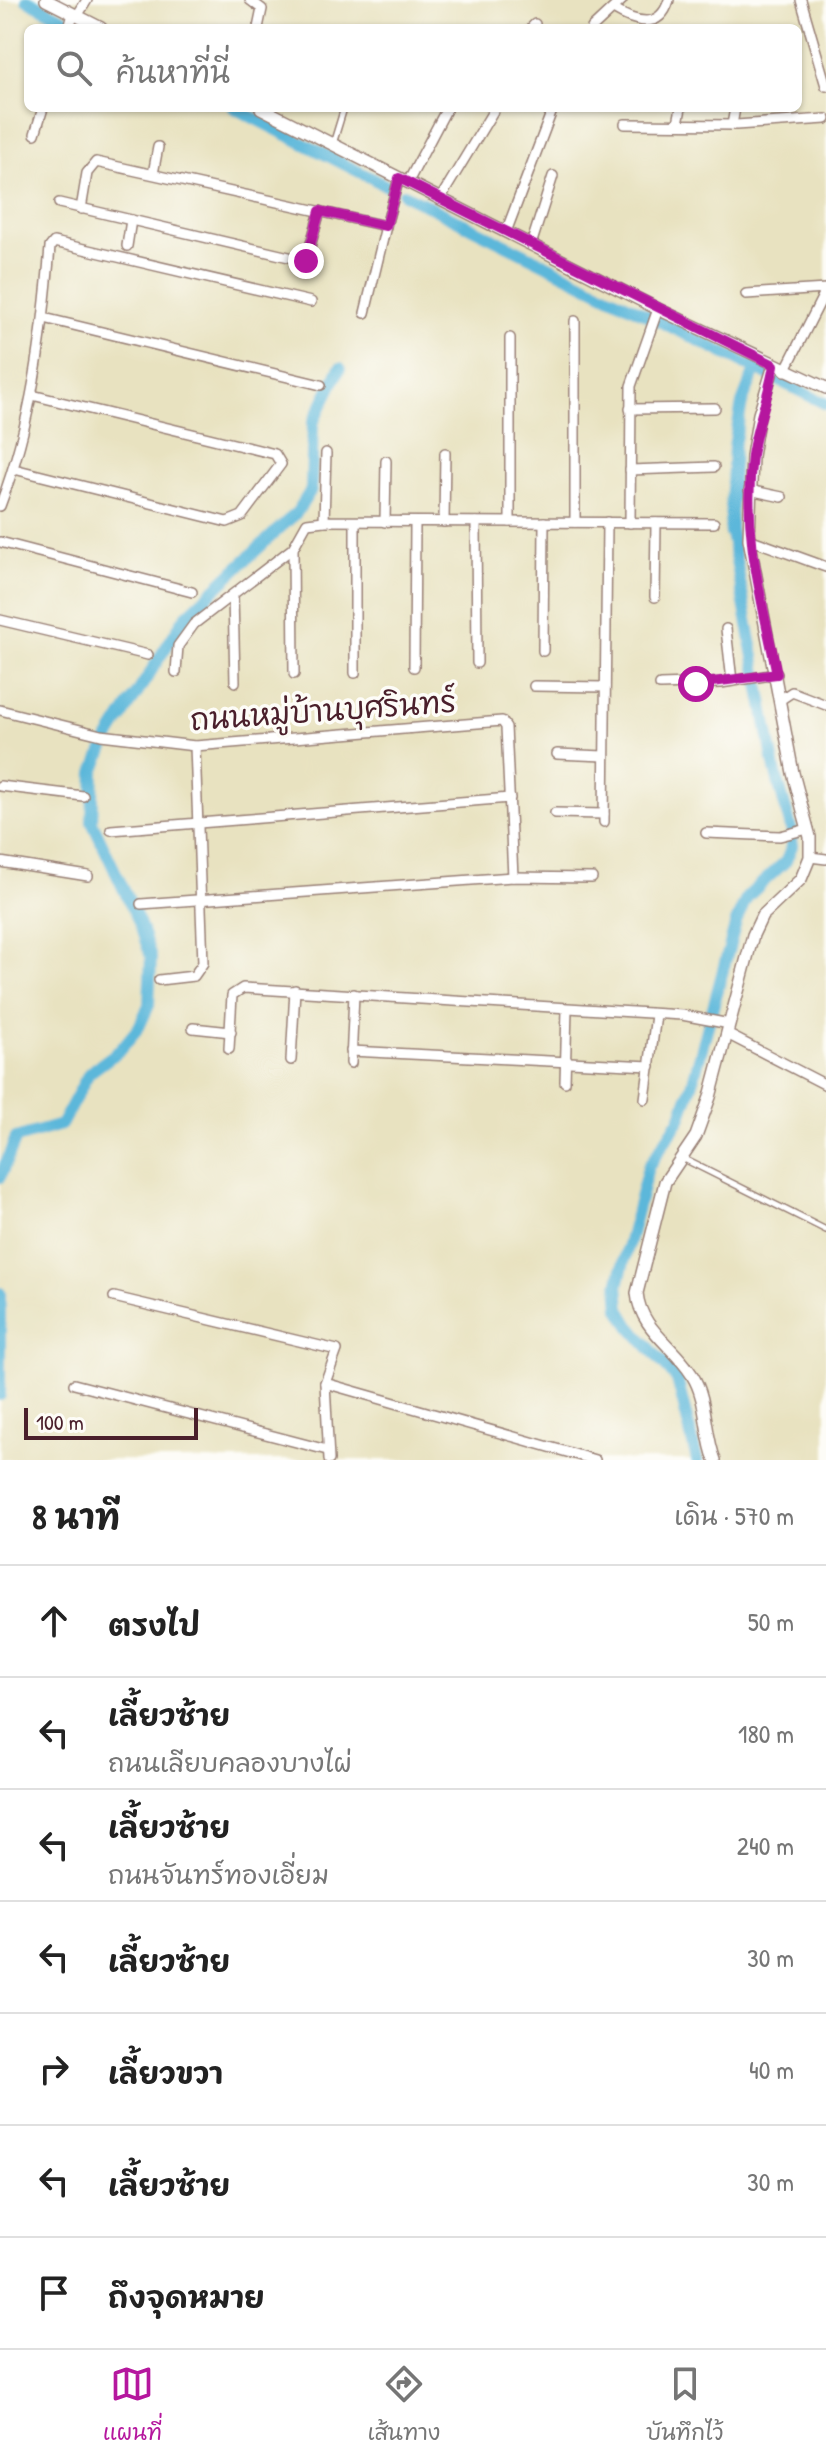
<!DOCTYPE html>
<html lang="th">
<meta charset="utf-8">
<style>
body{margin:0;font-family:"Patrick Hand","Playpen Sans Thai",sans-serif;background:#f2f2f2;color:#222}
.scale{position:absolute;left:24px;bottom:20px;width:174px;box-sizing:border-box;padding-left:8px;border:4px solid #4a1f2b;border-top:0;font-size:22px;line-height:28px;white-space:nowrap;color:#4a1f2b;-webkit-text-stroke:6px #fdfcf7;paint-order:stroke}
.stop{position:absolute;width:24px;height:24px;margin:-18px;border:6px solid #b5179e;border-radius:50%;background:#fff}
.stop.end{background:#b5179e;border-color:#fff;box-shadow:0 2px 8px #0008}
.list{margin:0;padding:0;list-style:none}
h2{display:flex;justify-content:space-between;align-items:center;height:104px;margin:0;padding:0 32px;font-size:34px}
h2 small{font-size:26px;font-weight:400;color:#767676}
.list li{display:grid;grid-template-columns:52px 1fr auto;gap:24px;align-items:center;box-sizing:border-box;height:112px;padding:0 32px;border-top:2px solid #e0e0e0}
.list b{display:block;font-size:30px;white-space:nowrap}
.list p{margin:0;font-size:26px;white-space:nowrap;color:#767676}
.list em{font-size:26px;font-style:normal;color:#767676}
.icon{flex:none;width:44px;height:44px;fill:none;stroke:currentColor;stroke-width:2;stroke-linecap:round;stroke-linejoin:round}
.map{position:relative;flex:none;width:826px;height:1460px;overflow:hidden}
.search{position:absolute;background:#fff;box-shadow:0 2px 6px #0004;left:24px;right:24px;top:24px;height:88px;display:flex;align-items:center;gap:20px;box-sizing:border-box;padding:0 28px;border-radius:12px;color:#767676;font-size:30px}
.sheet{height:888px;background:#fff}
nav{display:flex;justify-content:space-around;align-items:center;box-sizing:border-box;height:112px;border-top:2px solid #e0e0e0;background:#fff;font-size:22px;color:#767676}
nav a{display:grid;justify-items:center;gap:4px}
nav .on{color:#b5179e}
.map>svg:first-child{display:block}
</style>
<div class="map">
<svg width="826" height="1460" viewBox="0 0 826 1460">
<rect width="100%" height="100%" fill="#fdfcf7"/>
<filter id="ink" filterUnits="userSpaceOnUse"><feTurbulence type="fractalNoise" baseFrequency=".0125" numOctaves="2"/><feDisplacementMap in="SourceGraphic" scale="16" xChannelSelector="R" yChannelSelector="G"/><feConvolveMatrix kernelMatrix="1 2 1 2 8 2 1 2 1" color-interpolation-filters="sRGB"/></filter>
<filter id="wash" filterUnits="userSpaceOnUse"><feTurbulence type="fractalNoise" baseFrequency=".006" numOctaves="4" result="noise"/><feDisplacementMap in="SourceGraphic" scale="32" xChannelSelector="R" yChannelSelector="G"/><feGaussianBlur stdDeviation="1.8" result="paint"/><feColorMatrix in="noise" values="0 0 0 0 0 0 0 0 0 0 0 0 0 0 0 0 0 1.4 0 .05"/><feComposite in="paint" operator="in"/></filter>
<g filter="url(#wash)">
<rect width="100%" height="100%" fill="#e8e2c0"/>
<g fill="none" stroke-linecap="round" stroke-linejoin="round">
<g stroke="#5cb7da" stroke-width="12">
<path d="M27,0L81,28"/>
<path d="M234,108L387,186"/>
<path d="M404,194L826,404"/>
<path d="M0,1177L16,1138L61,1125L89,1073L120,1050L139,1027L149,1005L151,957L139,922L92,822L94,772L106,743L185,617L297,512L311,490L313,423L340,368"/>
<path d="M0,1293V1395"/>
<path d="M697,1460L677,1379L630,1326L620,1309L618,1285L648,1167L680,1119L692,1085L736,922L747,897L786,861L792,846V832L775,770L730,528L734,446L742,403L755,370"/>
</g>
</g>
</g>
<g filter="url(#ink)">
<g fill="none" stroke-linecap="round" stroke-linejoin="round">
<g stroke="#998076" stroke-width="8">
<g id="service">
<path d="M333,144L344,108"/>
<path d="M682,1158L826,1230"/>
</g>
</g>
<g stroke="#998076" stroke-width="12">
<g id="minor">
<path d="M250,0L262,9L258,28"/>
<path d="M801,0L826,86"/>
<path d="M613,9C634,22 660,31 669,0"/>
<path d="M77,16L87,0"/>
<path d="M69,28L73,14"/>
<path d="M531,28L535,24"/>
<path d="M592,28L622,0"/>
<path d="M678,123L681,108"/>
<path d="M625,124L736,125L826,119"/>
<path d="M732,125L735,108"/>
<path d="M35,134L43,108"/>
<path d="M153,174L158,147"/>
<path d="M408,182L447,108"/>
<path d="M440,199L495,108"/>
<path d="M59,203L306,261"/>
<path d="M81,209L87,173L96,162L386,226L399,178"/>
<path d="M506,232L553,108"/>
<path d="M531,245L553,176"/>
<path d="M127,246L131,220"/>
<path d="M303,272L320,211"/>
<path d="M746,294L826,289"/>
<path d="M365,313L386,226"/>
<path d="M44,318L321,385"/>
<path d="M575,321V522"/>
<path d="M785,371L826,290"/>
<path d="M630,409L715,408"/>
<path d="M326,453L324,521L714,523"/>
<path d="M14,469L227,522L242,516L281,464L275,454L32,395"/>
<path d="M630,470L714,467"/>
<path d="M749,490L782,497"/>
<path d="M0,506C32,422 43,335 50,247L54,242L311,302"/>
<path d="M355,522V673"/>
<path d="M385,522L386,461"/>
<path d="M444,522L445,453"/>
<path d="M476,522L477,663"/>
<path d="M510,522V338"/>
<path d="M630,523L631,386L658,309"/>
<path d="M749,539L826,567"/>
<path d="M0,542L192,592"/>
<path d="M293,548L294,674"/>
<path d="M233,595L235,682"/>
<path d="M655,597L656,523"/>
<path d="M0,620L148,655"/>
<path d="M726,629L732,681"/>
<path d="M543,651L544,522"/>
<path d="M414,667L415,522"/>
<path d="M176,672L178,646L194,624L293,548L307,523L324,521"/>
<path d="M660,685L721,683L777,674"/>
<path d="M534,686L605,687"/>
<path d="M780,700L792,692L826,705"/>
<path d="M0,710L101,735L195,746L502,721L506,727L513,877"/>
<path d="M557,754L604,756"/>
<path d="M0,786L83,796"/>
<path d="M555,813L604,814"/>
<path d="M604,822L607,522"/>
<path d="M111,830L510,798"/>
<path d="M706,833L780,836L808,829"/>
<path d="M810,857L826,859"/>
<path d="M0,862L88,876"/>
<path d="M141,904L513,877L592,878"/>
<path d="M159,980L194,976L203,963L195,746"/>
<path d="M193,1028L231,1032"/>
<path d="M727,1034L826,1085"/>
<path d="M229,1049L232,995L243,988L682,1015L730,1024"/>
<path d="M351,1051L650,1066"/>
<path d="M291,1060L295,990"/>
<path d="M351,1063L354,994"/>
<path d="M565,1082L567,1009"/>
<path d="M645,1099L656,1015"/>
<path d="M114,1297L337,1350L325,1383L329,1460"/>
<path d="M325,1383L595,1460"/>
<path d="M74,1384L327,1450"/>
</g>
</g>
<g stroke="#998076" stroke-width="14">
<g id="tertiary">
<path d="M46,0L101,28"/>
<path d="M261,108L658,309L826,388"/>
<path d="M715,1460C704,1433 708,1400 692,1375C674,1346 640,1329 637,1293L665,1182L696,1136L710,1097L753,935L762,916L801,879L810,857V837L793,773L749,539L752,456L759,414L774,365"/>
</g>
</g>
<use href="#service" stroke="#fff" stroke-width="5"/>
<use href="#minor" stroke="#fff" stroke-width="9"/>
<use href="#tertiary" stroke="#fff" stroke-width="11"/>
</g>
</g>
<g fill="none" stroke-linecap="round" stroke-linejoin="round" filter="url(#ink)">
<path stroke="#b5179e" stroke-width="10" d="M306,261L320,211L386,226L399,178L774,365C769,396 757,424 752,455C742,533 762,599 777,674L696,684"/>
</g>
<g text-anchor="middle" dominant-baseline="central" stroke-width="7" stroke-linejoin="round" paint-order="stroke">
<g font-size="30" fill="#4a1f2b" stroke="#fdfcf7">
<text transform="translate(323 710) rotate(-4)">ถนนหมู่บ้านบุศรินทร์</text>
</g>
</g>
</svg>
<div class="scale">100 m</div>
<div class="stop" style="left:696px;top:684px"></div>
<div class="stop end" style="left:306px;top:261px"></div>
<div class="search"><svg class="icon" aria-label="search" viewBox="0 0 24 24"><circle cx="10" cy="10" r="6"/><path d="M15 15l6 6"/></svg>ค้นหาที่นี่</div>
</div>
<section class="sheet">
<h2>8 นาที<small>เดิน · 570 m</small></h2>
<ul class="list">
<li><svg class="icon" aria-label="ahead" viewBox="0 0 24 24"><path d="M12 20V5M6 11l6-6 6 6"/></svg><div><b>ตรงไป</b></div><em>50 m</em></li>
<li><svg class="icon" aria-label="left" viewBox="0 0 24 24"><path d="M17 20v-9H6M10 6l-5 5 5 5"/></svg><div><b>เลี้ยวซ้าย</b><p>ถนนเลียบคลองบางไผ่</p></div><em>180 m</em></li>
<li><svg class="icon" aria-label="left" viewBox="0 0 24 24"><path d="M17 20v-9H6M10 6l-5 5 5 5"/></svg><div><b>เลี้ยวซ้าย</b><p>ถนนจันทร์ทองเอี่ยม</p></div><em>240 m</em></li>
<li><svg class="icon" aria-label="left" viewBox="0 0 24 24"><path d="M17 20v-9H6M10 6l-5 5 5 5"/></svg><div><b>เลี้ยวซ้าย</b></div><em>30 m</em></li>
<li><svg class="icon" aria-label="right" viewBox="0 0 24 24"><path d="M7 20v-9h11M14 6l5 5-5 5"/></svg><div><b>เลี้ยวขวา</b></div><em>40 m</em></li>
<li><svg class="icon" aria-label="left" viewBox="0 0 24 24"><path d="M17 20v-9H6M10 6l-5 5 5 5"/></svg><div><b>เลี้ยวซ้าย</b></div><em>30 m</em></li>
<li><svg class="icon" aria-label="arrive" viewBox="0 0 24 24"><path d="M6 21V4h12l-3 4 3 4H6"/></svg><div><b>ถึงจุดหมาย</b></div></li>
</ul>
</section>
<nav>
<a class="on"><svg class="icon" aria-label="map" viewBox="0 0 24 24"><path d="M3 6l6-2 6 2 6-2v14l-6 2-6-2-6 2zM9 4v14M15 6v14"/></svg>แผนที่</a>
<a><svg class="icon" aria-label="directions" viewBox="0 0 24 24"><path d="M12 3l9 9-9 9-9-9zM9 14v-3h6M13 9l2 2-2 2"/></svg>เส้นทาง</a>
<a><svg class="icon" aria-label="saved" viewBox="0 0 24 24"><path d="M7 4h10v16l-5-4-5 4z"/></svg>บันทึกไว้</a>
</nav>
